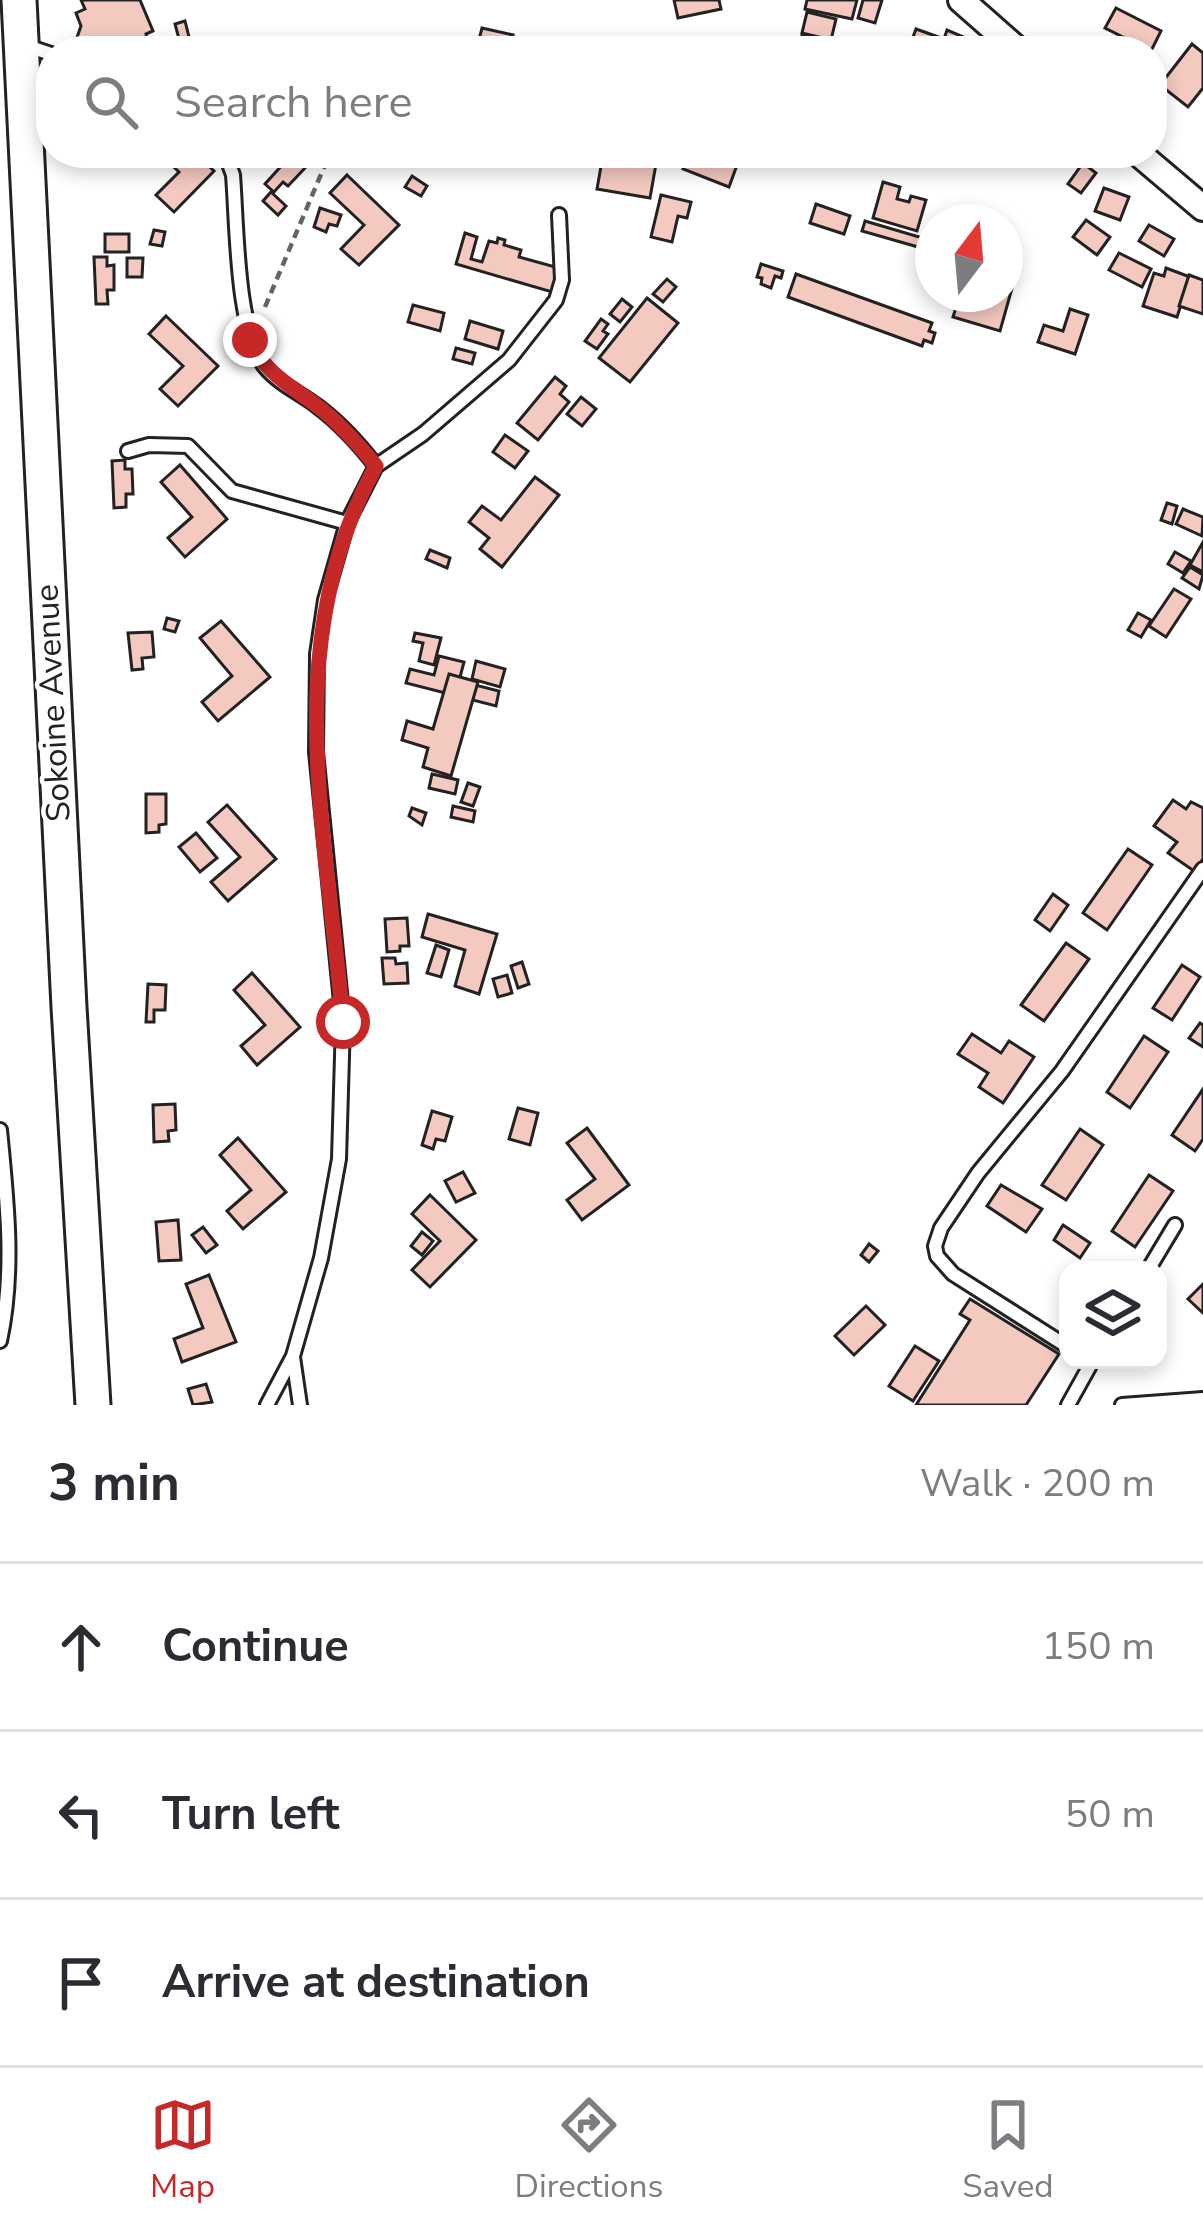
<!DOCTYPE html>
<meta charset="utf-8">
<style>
body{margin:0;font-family:"Nunito Sans",sans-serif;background:#f7f7f7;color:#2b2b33}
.controls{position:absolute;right:36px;bottom:36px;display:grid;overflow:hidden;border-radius:24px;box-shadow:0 6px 18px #0003}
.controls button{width:108px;height:108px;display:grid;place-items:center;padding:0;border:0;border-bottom:3px solid #e1e1e2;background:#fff;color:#2b2b33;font:60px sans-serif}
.compass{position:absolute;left:915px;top:204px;width:108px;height:108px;border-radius:50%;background:#fff;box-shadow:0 6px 18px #0003;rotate:16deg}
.stop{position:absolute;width:36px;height:36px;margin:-27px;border:9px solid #c62828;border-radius:50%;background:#fff}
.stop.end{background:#c62828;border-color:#fff;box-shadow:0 3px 12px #0008}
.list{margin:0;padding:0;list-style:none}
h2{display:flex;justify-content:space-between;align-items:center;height:156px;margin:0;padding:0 48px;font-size:51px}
h2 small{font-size:39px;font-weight:400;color:#7c7c81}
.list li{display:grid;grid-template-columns:78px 1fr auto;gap:36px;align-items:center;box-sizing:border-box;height:168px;padding:0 48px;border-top:3px solid #e1e1e2}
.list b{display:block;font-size:45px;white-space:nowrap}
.list em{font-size:39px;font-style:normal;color:#7c7c81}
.icon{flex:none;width:66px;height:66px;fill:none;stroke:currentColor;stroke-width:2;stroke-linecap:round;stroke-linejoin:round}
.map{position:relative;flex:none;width:1203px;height:1405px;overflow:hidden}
.search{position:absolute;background:#fff;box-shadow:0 6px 18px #0003;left:36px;right:36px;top:36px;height:132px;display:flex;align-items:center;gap:30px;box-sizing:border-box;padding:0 42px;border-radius:48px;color:#7c7c81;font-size:45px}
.sheet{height:660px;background:#fff}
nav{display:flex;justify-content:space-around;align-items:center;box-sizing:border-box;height:168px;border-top:3px solid #e1e1e2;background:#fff;font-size:33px;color:#7c7c81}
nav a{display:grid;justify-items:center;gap:6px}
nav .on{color:#c62828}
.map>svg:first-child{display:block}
</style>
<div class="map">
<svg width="1203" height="1405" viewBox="0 0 1203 1405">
<rect width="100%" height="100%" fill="#fff"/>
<g fill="#f3c9c0" stroke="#222" stroke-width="3">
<path d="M81,0H140L153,31L146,34L149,51H95L74,46L81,26L76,13L85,9Z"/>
<path d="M674,0H719L721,9L678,18Z"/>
<path d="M807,0H857L852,19L805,9Z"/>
<path d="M863,0H882L875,23L858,18Z"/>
<path d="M1116,8L1161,31L1151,51L1105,28Z"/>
<path d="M807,12L836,19L831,40L802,33Z"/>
<path d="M185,21L189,37L179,39L175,24Z"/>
<path d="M482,28L513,35L509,51H476Z"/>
<path d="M916,29L944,39L947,30L966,38L961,51H908Z"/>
<path d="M802,35L846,47L845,51H798Z"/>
<path d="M372,40L416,50L370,51Z"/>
<path d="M1192,44L1203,53V88L1188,107L1160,85Z"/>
<path d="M159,153H195L214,171L174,212L156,195L179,172Z"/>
<path d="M293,153L306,158L300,164L305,168L288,186L283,182L274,192L265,184Z"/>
<path d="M689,153H707L737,165L729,187L683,169Z"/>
<path d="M603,155L656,164L650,198L597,189Z"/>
<path d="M1083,163L1096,173L1081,193L1068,184Z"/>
<path d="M347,175L399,225L359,265L341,249L364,225L330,193Z"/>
<path d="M412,176L427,186L421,196L405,187Z"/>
<path d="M883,182L900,187L897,199L909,202L911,196L926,200L917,231L873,218Z"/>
<path d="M1104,188L1129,197L1120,220L1095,211Z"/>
<path d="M271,192L286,206L278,215L263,201Z"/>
<path d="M661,195L691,202L687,218L678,216L672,242L651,237Z"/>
<path d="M816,204L850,216L844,234L810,223Z"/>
<path d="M320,208L341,215L337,226L329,224L326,232L314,227Z"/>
<path d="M1086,220L1110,237L1097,255L1073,237Z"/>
<path d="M865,221L933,241L932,251L862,231Z"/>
<path d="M1149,225L1174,239L1164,256L1139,241Z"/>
<path d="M154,230L165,232L162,246L150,244Z"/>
<path d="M465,233L477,237L471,259L482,262L489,241L497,243L498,238L505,240L504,245L521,250L519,257L559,268L552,292L456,264Z"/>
<rect x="105" y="234" width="24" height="18"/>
<path d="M1119,253L1151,269L1142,287L1109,270Z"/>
<path d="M94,257H107V266L114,265V290H107L108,304H96Z"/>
<path d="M127,258H143L142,277H127Z"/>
<path d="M761,264L783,271L781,278L775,276L771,288L761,284L762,278L757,277Z"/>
<path d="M1166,268L1190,277L1177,317L1143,306L1154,273L1164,276Z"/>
<path d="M796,274L932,323L929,331L935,333L932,343L924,340L922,346L788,297Z"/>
<path d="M1189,275L1203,280V314L1179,306Z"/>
<path d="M667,279L676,287L663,302L653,294Z"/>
<path d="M1005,279L1014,281L1000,331L953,317L960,294H1005Z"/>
<path d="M647,298L678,323L630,382L599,358Z"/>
<path d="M622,299L632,307L620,322L610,314Z"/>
<path d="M413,305L444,313L440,331L408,322Z"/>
<path d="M1070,309L1088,315L1075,354L1038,342L1044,325L1063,331Z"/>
<path d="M166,316L218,366L178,406L160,389L183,366L149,334Z"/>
<path d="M601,319L608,324L603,331L608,334L597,349L585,341Z"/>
<path d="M470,321L503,331L498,349L465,339Z"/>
<path d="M456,348L475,353L472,364L453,359Z"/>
<path d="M555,377L566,386L560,394L569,402L538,440L517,423Z"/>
<path d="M581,397L596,409L582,426L567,414Z"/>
<path d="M505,435L528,451L515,468L493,452Z"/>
<path d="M125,460V469H132L133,494H126V507L114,508L112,461Z"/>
<path d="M180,465L227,519L185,557L168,538L192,517L161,482Z"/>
<path d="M535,477L559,495L502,567L480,549L489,538L469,522L482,506L501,520Z"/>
<path d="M1167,503L1177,506L1172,524L1161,520Z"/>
<path d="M1183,509L1203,517L1202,536L1176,524Z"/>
<path d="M1203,542V572L1190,565Z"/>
<path d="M430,550L450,558L447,568L426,559Z"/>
<path d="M1175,552L1191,561L1183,573L1168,564Z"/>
<path d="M1190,567L1203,575L1199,589L1182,578Z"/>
<path d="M1174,589L1191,599L1166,637L1149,626Z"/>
<path d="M1138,613L1151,620L1141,637L1128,630Z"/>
<path d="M167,618L179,621L175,632L164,629Z"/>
<path d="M221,621L270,677L218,721L202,702L232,676L200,638Z"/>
<path d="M152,632L154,657L142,658L143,669L132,670L128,633Z"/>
<path d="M415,633L441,638L434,665L419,661L423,643L413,641Z"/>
<path d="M439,656L464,662L459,681L499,691L496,706L406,683L410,669L434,675Z"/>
<path d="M476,661L505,669L500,687L472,679Z"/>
<path d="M449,674L478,682L451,776L423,767L428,748L402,740L407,721L433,729Z"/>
<path d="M432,774L458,780L455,794L429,788Z"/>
<path d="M468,783L480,787L473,806L461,802Z"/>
<path d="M146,794H166V824L159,825V832L146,833Z"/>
<path d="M1173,800L1186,809L1191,802L1203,808V859L1194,871L1168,853L1177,842L1154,826Z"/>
<path d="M227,805L276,859L228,901L211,882L240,857L208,822Z"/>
<path d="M453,806L475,811L473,822L451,817Z"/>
<path d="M412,808L426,813L422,825L409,816Z"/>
<path d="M196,833L217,858L200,872L179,847Z"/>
<path d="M1128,849L1152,865L1107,930L1083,913Z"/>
<path d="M1053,894L1068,905L1050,931L1035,920Z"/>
<path d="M428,914L497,934L479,994L455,986L465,950L422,937Z"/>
<path d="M407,918L409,946H400V951L387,952L385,919Z"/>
<path d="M1066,943L1089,959L1044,1021L1021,1005Z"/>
<path d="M436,945L449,950L441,977L427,973Z"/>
<path d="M382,958H395L396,964L407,963L408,983L384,984Z"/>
<path d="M522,962L529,984L518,988L511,966Z"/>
<path d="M1182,965L1200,977L1172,1020L1153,1008Z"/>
<path d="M252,973L300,1027L257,1065L241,1046L265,1025L234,990Z"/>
<path d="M507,975L512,993L498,997L493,979Z"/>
<path d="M148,984L166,985L165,1010H154V1022H146Z"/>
<path d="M1200,1023L1203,1025V1047L1189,1038Z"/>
<path d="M972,1034L1001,1053L1009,1041L1034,1057L1003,1103L979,1087L988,1073L958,1054Z"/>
<path d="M1144,1036L1168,1052L1130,1108L1107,1092Z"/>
<path d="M1203,1089V1139L1195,1151L1172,1135Z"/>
<path d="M175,1104L176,1130L168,1131L169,1141L154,1142L153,1105Z"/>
<path d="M518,1108L538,1113L530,1145L509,1139Z"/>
<path d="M432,1111L452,1117L445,1141L436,1139L433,1149L422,1145Z"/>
<path d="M587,1128L629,1185L582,1220L567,1200L595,1179L567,1143Z"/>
<path d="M1080,1129L1103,1145L1066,1200L1042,1185Z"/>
<path d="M238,1138L286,1192L243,1229L227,1211L251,1190L220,1155Z"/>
<path d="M463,1172L475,1193L456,1202L445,1181Z"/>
<path d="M1149,1175L1173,1191L1135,1247L1112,1231Z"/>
<path d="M1001,1185L1042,1209L1026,1232L987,1206Z"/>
<path d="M430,1195L476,1240L430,1287L412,1270L440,1241L412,1214Z"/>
<path d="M178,1220L181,1260L159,1261L156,1222Z"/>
<path d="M1063,1225L1090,1243L1080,1258L1054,1240Z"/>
<path d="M203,1227L217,1245L206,1253L192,1235Z"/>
<path d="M422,1232L433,1241L422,1255L411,1246Z"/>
<path d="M869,1244L878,1251L869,1262L861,1255Z"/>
<path d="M209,1275L236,1342L182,1362L174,1339L203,1328L186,1284Z"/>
<path d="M1203,1284V1313L1188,1299Z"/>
<path d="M970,1299L1059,1354L1026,1405H916L970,1320L960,1314Z"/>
<path d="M866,1306L885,1325L854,1355L835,1336Z"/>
<path d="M915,1346L939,1361L913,1401L889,1386Z"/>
<path d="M206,1384L212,1402L193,1405L188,1389Z"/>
</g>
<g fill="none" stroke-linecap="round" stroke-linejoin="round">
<g stroke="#222" stroke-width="18">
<g id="lane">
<path d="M24,45L51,54"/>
<path d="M225,153L233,175C237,224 236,330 265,367C279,384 300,393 317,406C340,423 359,444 376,466"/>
<path d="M128,451L149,445L188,446L232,491L347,523"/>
<path d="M0,1130C7,1200 15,1272 0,1341"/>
<path d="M1148,1270L1175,1225"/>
<path d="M1068,1347L953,1274L937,1256L935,1246L941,1228L978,1173L1062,1071L1203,869"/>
<path d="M293,1357L300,1405"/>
<path d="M267,1405L293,1356L321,1258L339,1159L343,1022L316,752L317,654L325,600L347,523L376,466L423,434L509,360L556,300L562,280L559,215"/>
<path d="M1068,1405L1093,1360"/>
<path d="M1122,1405L1203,1399"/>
</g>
</g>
<g stroke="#222" stroke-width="30">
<g id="street">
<path d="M961,0L1019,51"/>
<path d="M1138,153L1203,208"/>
</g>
</g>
<g stroke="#222" stroke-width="39">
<path id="secondary" d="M19,0L69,1007L93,1405"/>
</g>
<path stroke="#646464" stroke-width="4.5" stroke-dasharray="9 6" stroke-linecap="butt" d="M265,307L330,153"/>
<use href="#lane" stroke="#fff" stroke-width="12"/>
<use href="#street" stroke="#fff" stroke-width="24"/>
<use href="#secondary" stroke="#fff" stroke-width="33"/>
</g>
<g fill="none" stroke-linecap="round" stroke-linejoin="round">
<path stroke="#c62828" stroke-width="15" d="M250,340C265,373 288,384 316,405C339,422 358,444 376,466C278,642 327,832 343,1022"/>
</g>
<g text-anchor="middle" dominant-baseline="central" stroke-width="9" stroke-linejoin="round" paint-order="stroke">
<g font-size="33" fill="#222" stroke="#fff">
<text transform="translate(53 703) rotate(-93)">Sokoine Avenue</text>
</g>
</g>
</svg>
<div class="controls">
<button><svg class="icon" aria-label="layers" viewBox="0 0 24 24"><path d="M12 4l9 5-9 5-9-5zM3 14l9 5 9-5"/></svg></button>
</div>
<svg class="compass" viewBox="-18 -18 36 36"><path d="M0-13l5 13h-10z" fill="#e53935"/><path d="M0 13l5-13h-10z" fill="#7c7c81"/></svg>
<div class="stop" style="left:343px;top:1022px"></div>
<div class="stop end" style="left:250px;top:340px"></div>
<div class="search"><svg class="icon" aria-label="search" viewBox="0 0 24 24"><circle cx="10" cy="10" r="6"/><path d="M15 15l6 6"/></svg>Search here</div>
</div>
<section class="sheet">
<h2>3 min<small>Walk · 200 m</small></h2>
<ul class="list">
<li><svg class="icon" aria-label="ahead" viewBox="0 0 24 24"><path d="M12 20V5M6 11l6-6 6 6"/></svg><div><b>Continue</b></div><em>150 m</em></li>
<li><svg class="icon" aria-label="left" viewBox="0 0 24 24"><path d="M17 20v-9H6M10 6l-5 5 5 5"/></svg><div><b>Turn left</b></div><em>50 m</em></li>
<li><svg class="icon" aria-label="arrive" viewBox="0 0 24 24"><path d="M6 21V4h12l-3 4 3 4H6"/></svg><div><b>Arrive at destination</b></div></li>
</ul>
</section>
<nav>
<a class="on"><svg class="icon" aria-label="map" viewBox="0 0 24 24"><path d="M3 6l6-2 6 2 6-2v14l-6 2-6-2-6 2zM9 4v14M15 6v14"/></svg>Map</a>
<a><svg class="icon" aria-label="directions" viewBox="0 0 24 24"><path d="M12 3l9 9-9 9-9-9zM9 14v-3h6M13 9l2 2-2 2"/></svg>Directions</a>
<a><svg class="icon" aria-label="saved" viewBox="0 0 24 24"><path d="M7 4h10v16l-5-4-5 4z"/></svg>Saved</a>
</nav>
